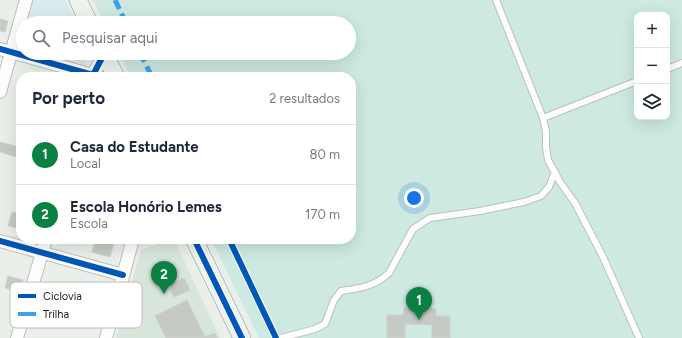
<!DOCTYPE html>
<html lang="pt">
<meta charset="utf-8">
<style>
body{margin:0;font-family:Figtree,sans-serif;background:#f2f2f3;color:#1f2937}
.controls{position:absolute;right:12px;top:12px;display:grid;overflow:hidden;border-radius:8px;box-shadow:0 4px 16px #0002}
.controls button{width:36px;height:36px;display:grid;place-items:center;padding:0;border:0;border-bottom:1px solid #e0e1e3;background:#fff;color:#1f2937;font:20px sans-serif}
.you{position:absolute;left:414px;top:198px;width:14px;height:14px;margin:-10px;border:3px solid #fff;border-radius:50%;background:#1a73e8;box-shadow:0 0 0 6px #1a73e833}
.badge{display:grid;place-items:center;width:26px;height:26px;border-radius:50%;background:#0b8043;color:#fff;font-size:13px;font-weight:700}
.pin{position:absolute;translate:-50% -33px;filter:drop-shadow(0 1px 2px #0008)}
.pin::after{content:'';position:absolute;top:21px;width:14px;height:12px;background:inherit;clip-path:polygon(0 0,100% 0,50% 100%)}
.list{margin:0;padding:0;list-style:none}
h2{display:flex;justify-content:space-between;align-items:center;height:52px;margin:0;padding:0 16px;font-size:17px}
h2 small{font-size:13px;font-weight:400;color:#747a83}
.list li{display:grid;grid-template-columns:26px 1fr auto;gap:12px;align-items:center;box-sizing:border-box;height:60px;padding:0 16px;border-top:1px solid #e0e1e3}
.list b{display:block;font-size:15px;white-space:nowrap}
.list p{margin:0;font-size:13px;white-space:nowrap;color:#747a83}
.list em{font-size:13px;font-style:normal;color:#747a83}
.icon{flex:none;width:22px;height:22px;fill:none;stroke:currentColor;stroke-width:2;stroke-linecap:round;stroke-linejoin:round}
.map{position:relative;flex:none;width:682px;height:338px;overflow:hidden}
.search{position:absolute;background:#fff;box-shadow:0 4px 16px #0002;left:16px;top:16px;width:340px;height:44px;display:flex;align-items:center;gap:10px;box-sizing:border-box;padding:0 14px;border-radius:22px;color:#747a83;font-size:15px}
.panel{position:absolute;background:#fff;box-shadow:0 4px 16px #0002;left:16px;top:72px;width:340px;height:172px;border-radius:16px}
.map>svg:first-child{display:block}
</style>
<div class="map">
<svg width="682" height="338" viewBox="0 0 682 338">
<rect width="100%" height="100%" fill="#eaefea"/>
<path fill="#d8e5db" d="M174,239L220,338H116L141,250Z"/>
<path fill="#cde9e1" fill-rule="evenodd" d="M93,0H682V338H259L211,239H351V77H131L119,53H349V23H104ZM637,15H667V117H637Z"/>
<g fill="#daebf0">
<path d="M32,0H65L76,23H26Z"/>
<path d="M46,53H88L85,65Z"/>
</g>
<g fill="#c6cac5" stroke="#cdd2cc">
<path d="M0,19L8,21L5,32L0,31Z"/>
<path d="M0,142L20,147L17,157L0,152Z"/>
<path d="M12,212L21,214V229L8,226Z"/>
<path d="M96,239L114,243L110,257L92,252Z"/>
<path d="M8,276L23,280L21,292L5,288Z"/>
<path d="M184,278L190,290L174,297L168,286Z"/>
<path d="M187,300L205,337L215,333L217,338H166L155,316Z"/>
<path d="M404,308H410V311H429V308L436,309V316H450V338H432V325L405,324V338H387V315H403Z"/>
</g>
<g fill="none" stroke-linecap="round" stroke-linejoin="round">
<g stroke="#bdbfbd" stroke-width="8">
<g id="lane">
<path d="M496,0L543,118L546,131V147L548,160L560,182L575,203L603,257L639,338"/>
<path d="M667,69L682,63"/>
<path d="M543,118L637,81"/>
<path d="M281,338L315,329L325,324L334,300L341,291C360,288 374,287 389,273L413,229L430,218L480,211L524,202L541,196L549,187L555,172"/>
</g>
</g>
<g stroke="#bdbfbd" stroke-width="14">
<g id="street">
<path d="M0,49L93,75L104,54"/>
<path d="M0,92L26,0"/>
<path d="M0,241L123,275"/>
<path d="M17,338L46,239"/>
<path d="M106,338L133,239"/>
</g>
</g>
<g stroke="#84988a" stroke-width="18">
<g id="secondary">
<path d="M78,0L89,23"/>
<path d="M104,53L116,77"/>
<path d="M194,239L242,338"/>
</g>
</g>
<use href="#lane" stroke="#fcfdfc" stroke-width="6"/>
<use href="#street" stroke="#fcfdfc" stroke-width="12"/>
<use href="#secondary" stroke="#edf3ee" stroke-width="17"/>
<g stroke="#3ea2ea" stroke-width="5" stroke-dasharray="10 5" stroke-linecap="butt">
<path d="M115,0L126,23"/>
<path d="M140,53L152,77"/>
</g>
<g stroke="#fff" stroke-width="8">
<g id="cycleway">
<path d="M0,49L93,75L104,54"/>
<path d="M194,239L242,338"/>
<path d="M229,239L276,338"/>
<path d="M0,241L123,275"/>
</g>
</g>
<use href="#cycleway" stroke="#0057b8" stroke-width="6"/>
</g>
<rect x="10" y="282" width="132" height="46" rx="6" fill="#fff" stroke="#bcbcbc" stroke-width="1"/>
<rect x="18" y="294" width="18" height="4" fill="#0057b8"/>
<rect x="18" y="312" width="18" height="4" fill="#3ea2ea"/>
<g font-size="11" fill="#212121">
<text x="43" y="300">Ciclovia</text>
<text x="43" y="318">Trilha</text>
</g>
</svg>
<div class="controls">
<button>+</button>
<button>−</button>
<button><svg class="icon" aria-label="layers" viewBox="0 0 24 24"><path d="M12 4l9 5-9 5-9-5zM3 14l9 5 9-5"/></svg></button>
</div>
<div class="you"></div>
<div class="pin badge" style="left:419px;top:320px">1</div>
<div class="pin badge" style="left:164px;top:294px">2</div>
<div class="search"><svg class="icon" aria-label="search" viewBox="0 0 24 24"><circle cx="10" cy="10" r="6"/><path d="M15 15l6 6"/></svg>Pesquisar aqui</div>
<section class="panel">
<h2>Por perto<small>2 resultados</small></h2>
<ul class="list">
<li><span class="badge">1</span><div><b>Casa do Estudante</b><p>Local</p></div><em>80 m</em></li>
<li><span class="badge">2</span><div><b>Escola Honório Lemes</b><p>Escola</p></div><em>170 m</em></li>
</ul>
</section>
</div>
